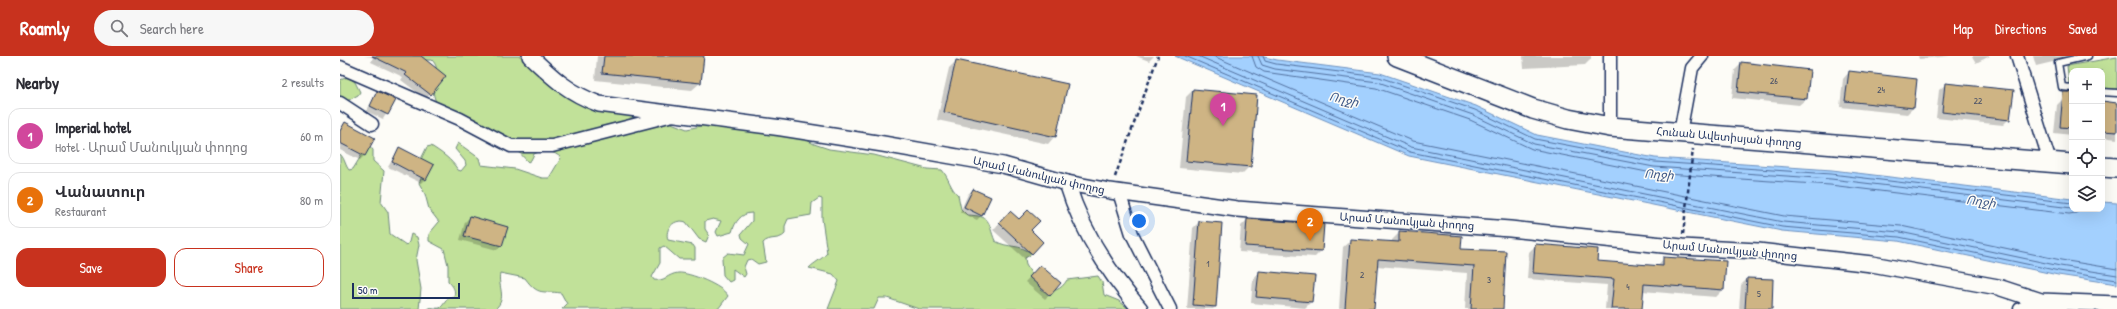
<!DOCTYPE html>
<meta charset="utf-8">
<style>
body{margin:0;font-family:"Patrick Hand","Noto Sans Armenian",sans-serif;background:#f7f7f7;color:#2b2b33}
.controls{position:absolute;right:12px;top:12px;display:grid;overflow:hidden;border-radius:8px;box-shadow:0 4px 16px #0002}
.controls button{width:36px;height:36px;display:grid;place-items:center;padding:0;border:0;border-bottom:1px solid #e1e1e2;background:#fff;color:#2b2b33;font:20px sans-serif}
.scale{position:absolute;left:12px;bottom:10px;width:108px;box-sizing:border-box;padding-left:4px;border:2px solid #1b2f5e;border-top:0;font-size:11px;line-height:14px;white-space:nowrap;color:#1b2f5e;-webkit-text-stroke:3px #fdfcf7;paint-order:stroke}
.you{position:absolute;left:799px;top:165px;width:14px;height:14px;margin:-10px;border:3px solid #fff;border-radius:50%;background:#1a73e8;box-shadow:0 0 0 6px #1a73e833}
.badge{display:grid;place-items:center;width:26px;height:26px;border-radius:50%;background:#c8321e;color:#fff;font-size:13px;font-weight:700}
.pin{position:absolute;translate:-50% -33px;filter:drop-shadow(0 1px 2px #0008)}
.pin::after{content:'';position:absolute;top:21px;width:14px;height:12px;background:inherit;clip-path:polygon(0 0,100% 0,50% 100%)}
.list{margin:0;padding:0;list-style:none}
h2{display:flex;justify-content:space-between;align-items:center;height:52px;margin:0;padding:0 16px;font-size:17px}
h2 small{font-size:13px;font-weight:400;color:#7c7c81}
.list li{display:grid;grid-template-columns:26px 1fr auto;gap:12px;align-items:center;box-sizing:border-box;height:56px;margin:0 8px 8px;padding:0 8px;border:1px solid #e1e1e2;border-radius:12px}
.list b{display:block;font-size:15px;white-space:nowrap}
.list p{margin:0;font-size:13px;white-space:nowrap;color:#7c7c81}
.list em{font-size:13px;font-style:normal;color:#7c7c81}
.actions{display:flex;gap:8px;padding:12px 16px}
.actions a{flex:1;padding:9px 0;border:1px solid #c8321e;border-radius:12px;text-align:center;font-size:14px;color:#c8321e}
.actions .main{background:#c8321e;color:#fff}
.icon{flex:none;width:22px;height:22px;fill:none;stroke:currentColor;stroke-width:2;stroke-linecap:round;stroke-linejoin:round}
.map{position:relative;flex:none;width:1777px;height:253px;overflow:hidden}
header{display:flex;align-items:center;gap:24px;box-sizing:border-box;height:56px;padding:0 20px;background:#c8321e;color:#fff}
header strong{font-size:19px}
nav{display:flex;gap:22px;margin-inline-start:auto;font-size:14px}
.search{width:280px;height:36px;background:#f7f7f7;display:flex;align-items:center;gap:10px;box-sizing:border-box;padding:0 14px;border-radius:22px;color:#7c7c81;font-size:15px}
main{display:flex}
aside{flex:1;background:#fff}
.map>svg:first-child{display:block}
</style>
<header>
<strong>Roamly</strong>
<div class="search"><svg class="icon" aria-label="search" viewBox="0 0 24 24"><circle cx="10" cy="10" r="6"/><path d="M15 15l6 6"/></svg>Search here</div>
<nav><a>Map</a><a>Directions</a><a>Saved</a></nav>
</header>
<main>
<aside>
<h2>Nearby<small>2 results</small></h2>
<ul class="list">
<li><span class="badge" style="background:#d1479c">1</span><div><b>Imperial hotel</b><p>Hotel · Արամ Մանուկյան փողոց</p></div><em>60 m</em></li>
<li><span class="badge" style="background:#e8710a">2</span><div><b>Վանատուր</b><p>Restaurant</p></div><em>80 m</em></li>
</ul>
<div class="actions"><a class="main">Save</a><a>Share</a></div>
</aside>
<div class="map">
<svg width="1777" height="253" viewBox="0 0 1777 253">
<rect width="100%" height="100%" fill="#fdfcf7"/>
<filter id="ink" filterUnits="userSpaceOnUse"><feTurbulence type="fractalNoise" baseFrequency=".025" numOctaves="2"/><feDisplacementMap in="SourceGraphic" scale="8" xChannelSelector="R" yChannelSelector="G"/><feConvolveMatrix kernelMatrix="1 2 1 2 8 2 1 2 1" color-interpolation-filters="sRGB"/></filter>
<g filter="url(#ink)">
<g fill="#c1e199" stroke="#6e887c">
<path d="M73,0H183L233,41L326,65L347,73L370,68L407,75L461,81L474,88L489,93L534,99L587,113L602,114C609,122 610,132 618,139L621,153L627,159C652,160 647,165 655,185C669,193 679,187 692,198L685,202L686,209L702,235C714,236 721,234 727,224L758,220L762,226L764,239L779,245L789,253H579L547,242H539L534,253H488L499,225L493,218L469,212C475,206 481,204 487,197L482,163V143L479,142L472,147L471,159L448,163L445,170V178C439,185 429,180 423,187L426,206L418,208L411,203L407,204L404,211L406,218L404,221L393,213V224L389,226L383,219L382,202L388,197L404,199L409,188L402,182L401,178L412,165V157C401,157 395,166 392,176L378,180L376,176L381,165L373,163L365,165V173L369,179L366,186L359,183L346,166C335,162 324,172 328,184L353,189L355,192V203H339L324,190L320,192V207L312,221L314,224C324,226 328,218 338,217C349,216 383,230 388,240L378,253H222L227,248L221,237C202,234 199,241 185,222L160,217C157,230 168,242 155,253H87C91,250 95,253 100,252C103,250 106,244 109,241L113,242C117,235 113,230 108,225V209L104,193L89,185V178L99,166L89,153L85,138L79,127L82,120L80,105L87,91L91,90C102,97 111,103 118,114L121,115L126,109L125,105L115,93L118,87L139,102L141,109L175,113L202,122H209L221,102C215,95 203,94 194,98L191,104L188,106L178,95C171,93 164,93 157,90C152,87 148,83 142,80C119,72 97,62 93,35C92,24 102,14 92,4H85Z"/>
<path d="M1777,1V33L1762,32V15H1732V28H1729L1727,10Z"/>
<path d="M8,21L15,26L20,36L18,39L0,49V24Z"/>
<path d="M28,88L33,94V105L44,115L41,146L48,156L50,178L66,189L69,186L71,178L77,181L79,189L76,204L81,233L79,253H0V98C5,103 5,109 9,114L13,113L21,100L22,92Z"/>
</g>
<path fill="#a3d0fe" stroke="#6d90be" d="M835,0H920L937,4L1040,17L1136,50L1197,79L1315,102L1492,114L1732,143V153H1762V146L1777,147V228L1718,219L1558,185L1442,175L1069,100Z"/>
<g fill="#0003">
<path d="M24,0H72L105,20L86,43L61,24L63,21L31,6L33,1Z"/>
<path d="M257,0H363L360,27L352,34L255,24Z"/>
<path d="M796,0H814L809,5Z"/>
<path d="M1183,0H1251V3L1245,9L1184,12Z"/>
<path d="M1578,0H1611L1579,3Z"/>
<path d="M1632,0H1650L1636,7Z"/>
<path d="M1693,0H1738L1696,10Z"/>
<path d="M616,5L715,80L708,88L597,64L609,12Z"/>
<path d="M1402,7L1466,43L1459,49L1392,42L1395,14Z"/>
<path d="M1509,16L1573,52L1567,58L1500,51L1503,23Z"/>
<path d="M1606,28L1669,63L1663,69L1596,62L1599,34Z"/>
<path d="M853,34L910,110L902,118L839,112L846,41Z"/>
<path d="M38,37L55,45L43,63L26,55Z"/>
<path d="M1723,43H1732V79L1714,77L1717,49Z"/>
<path d="M1762,46L1777,48V83L1762,81Z"/>
<path d="M5,68L25,99L20,104L0,94V73Z"/>
<path d="M59,92L85,123L81,127L48,111Z"/>
<path d="M633,134L642,159L637,164L620,156L628,138Z"/>
<path d="M670,156L702,186L685,203L653,174Z"/>
<path d="M130,161L167,171L161,190L157,194L120,184L125,166Z"/>
<path d="M907,164L983,169L981,195L975,201L899,196L901,170Z"/>
<path d="M859,166L876,250L873,253H847L853,172Z"/>
<path d="M1060,176L1120,194L1165,196L1162,253H1125L1127,217L1036,210L1033,253H999L1003,191L1011,184L1052,187V184Z"/>
<path d="M1196,189L1256,206L1317,210L1324,202L1385,206L1383,234L1376,241L1302,235L1301,253H1265L1267,229L1187,223L1189,196Z"/>
<path d="M696,214L709,239L705,243L685,226Z"/>
<path d="M919,216L971,246L965,252L911,247L913,223Z"/>
<path d="M1407,223L1431,253H1399L1401,229Z"/>
</g>
<g fill="none" stroke-linecap="round" stroke-linejoin="round">
<g stroke="#516f9e" stroke-width="1">
<path d="M845,0L1070,96L1442,171L1559,181L1719,215L1777,224"/>
<path d="M858,0L1071,91L1443,166L1560,176L1720,210L1777,219"/>
<path d="M873,0L1073,85L1444,160L1561,170L1721,204L1777,213"/>
<path d="M912,0L916,11L924,16L1036,32L1130,64L1192,93L1312,117L1490,129L1729,158L1736,157L1742,153"/>
<path d="M918,0L922,9L935,13L1038,26L1133,59L1194,88L1314,111L1491,123L1732,152"/>
<path d="M923,0L925,5L936,8L1039,21L1135,54L1195,83L1315,106L1491,118L1732,147"/>
</g>
</g>
<g fill="#ceb484" stroke="#1b2f5e">
<path d="M32,0H81L106,20L91,39L65,19L67,17Z"/>
<path d="M264,0H364L361,27L262,17Z"/>
<path d="M616,4L728,28L716,81L604,56Z"/>
<path d="M1401,6L1470,14L1467,43L1398,36Z"/>
<path d="M1509,15L1577,23L1574,52L1505,45Z"/>
<path d="M1605,27L1674,34L1670,64L1602,56Z"/>
<path d="M853,33L917,39L911,111L846,105Z"/>
<path d="M37,35L56,44L48,59L30,50Z"/>
<path d="M1723,36H1732V72L1720,71Z"/>
<path d="M1762,45L1777,47V76L1762,75Z"/>
<path d="M5,66L35,82L25,100L0,87V75Z"/>
<path d="M59,91L94,109L86,124L52,106Z"/>
<path d="M633,133L651,141L642,160L624,151Z"/>
<path d="M688,154L700,165L691,174L703,186L692,198L659,167L670,155L679,163Z"/>
<path d="M130,160L168,171L162,190L124,180Z"/>
<path d="M907,163L984,168L982,195L905,190Z"/>
<path d="M859,165L882,167L876,251L853,249Z"/>
<path d="M1059,175L1122,180L1121,193L1166,195L1163,253H1131L1134,210L1038,203L1034,253H1005L1010,183L1059,186Z"/>
<path d="M1195,188L1258,193L1257,205L1323,210V201L1386,205L1384,234L1304,228L1302,253H1271L1274,223L1193,217Z"/>
<path d="M700,209L721,227L710,240L689,221Z"/>
<path d="M919,215L975,220L972,246L916,241Z"/>
<path d="M1407,222L1433,223L1432,253H1405Z"/>
</g>
<g fill="none" stroke-linecap="round" stroke-linejoin="round">
<g stroke="#1b2f5e" stroke-width="9">
<g id="service">
<path d="M1732,32L1722,31L1718,7L1748,0"/>
<path d="M1762,36L1777,37"/>
</g>
</g>
<g stroke="#1b2f5e" stroke-width="15">
<g id="minor">
<path d="M1677,0L1710,106"/>
<path d="M0,11L120,63L171,90H212L333,59"/>
<path d="M0,47L32,68"/>
<path d="M1270,71V0"/>
<path d="M1340,77L1352,12L1362,0"/>
<path d="M779,136L792,178L830,253"/>
<path d="M1680,253L1701,245"/>
</g>
</g>
<g stroke="#1b2f5e" stroke-width="18">
<g id="tertiary">
<path d="M190,0C213,22 229,37 259,48L442,72L543,88L663,109L727,127L770,135L897,153L1170,173L1342,191L1418,195L1532,208L1658,231L1701,245L1777,248"/>
<path d="M727,127C741,173 768,216 800,253"/>
</g>
</g>
<g stroke="#1b2f5e" stroke-width="22">
<g id="trunk">
<path d="M1057,0L1193,53L1228,63L1270,71L1732,108"/>
<path d="M1762,111L1777,112"/>
</g>
</g>
<g stroke="#1b2f5e" stroke-width="2.5" stroke-dasharray="4 3" stroke-linecap="butt">
<path d="M775,121L818,0"/>
<path d="M1343,178L1353,93"/>
</g>
<use href="#service" stroke="#fdfcf7" stroke-width="6"/>
<use href="#minor" stroke="#fdfcf7" stroke-width="12"/>
<use href="#tertiary" stroke="#fdfcf7" stroke-width="15"/>
<use href="#trunk" stroke="#fdfcf7" stroke-width="19"/>
</g>
</g>
<g text-anchor="middle" dominant-baseline="central" stroke-width="3" stroke-linejoin="round" paint-order="stroke">
<g font-size="9" fill="#485068">
<text x="1434" y="25">26</text>
<text x="1541" y="34">24</text>
<text x="1638" y="45">22</text>
<text x="868" y="208">1</text>
<text x="1022" y="219">2</text>
<text x="1149" y="224">3</text>
<text x="1288" y="231">4</text>
<text x="1419" y="238">5</text>
</g>
<g font-size="11" fill="#1b2f5e" stroke="#fdfcf7">
<text transform="translate(1389 81) rotate(5)">Հունան Ավետիսյան փողոց</text>
<text transform="translate(699 119) rotate(13)">Արամ Մանուկյան փողոց</text>
<text transform="translate(1067 165) rotate(4)">Արամ Մանուկյան փողոց</text>
<text transform="translate(1390 194) rotate(5)">Արամ Մանուկյան փողոց</text>
</g>
<g font-size="12" font-style="italic" fill="#3d5786" stroke="#fdfcf7">
<text transform="translate(1004 43) rotate(13)">Ողջի</text>
<text transform="translate(1319 118) rotate(4)">Ողջի</text>
<text transform="translate(1641 145) rotate(8)">Ողջի</text>
</g>
</g>
</svg>
<div class="controls">
<button>+</button>
<button>−</button>
<button><svg class="icon" aria-label="locate" viewBox="0 0 24 24"><circle cx="12" cy="12" r="6"/><path d="M12 2v4M12 18v4M2 12h4M18 12h4"/></svg></button>
<button><svg class="icon" aria-label="layers" viewBox="0 0 24 24"><path d="M12 4l9 5-9 5-9-5zM3 14l9 5 9-5"/></svg></button>
</div>
<div class="scale">50 m</div>
<div class="you"></div>
<div class="pin badge" style="left:883px;top:70px;background:#d1479c">1</div>
<div class="pin badge" style="left:970px;top:185px;background:#e8710a">2</div>
</div>
</main>
